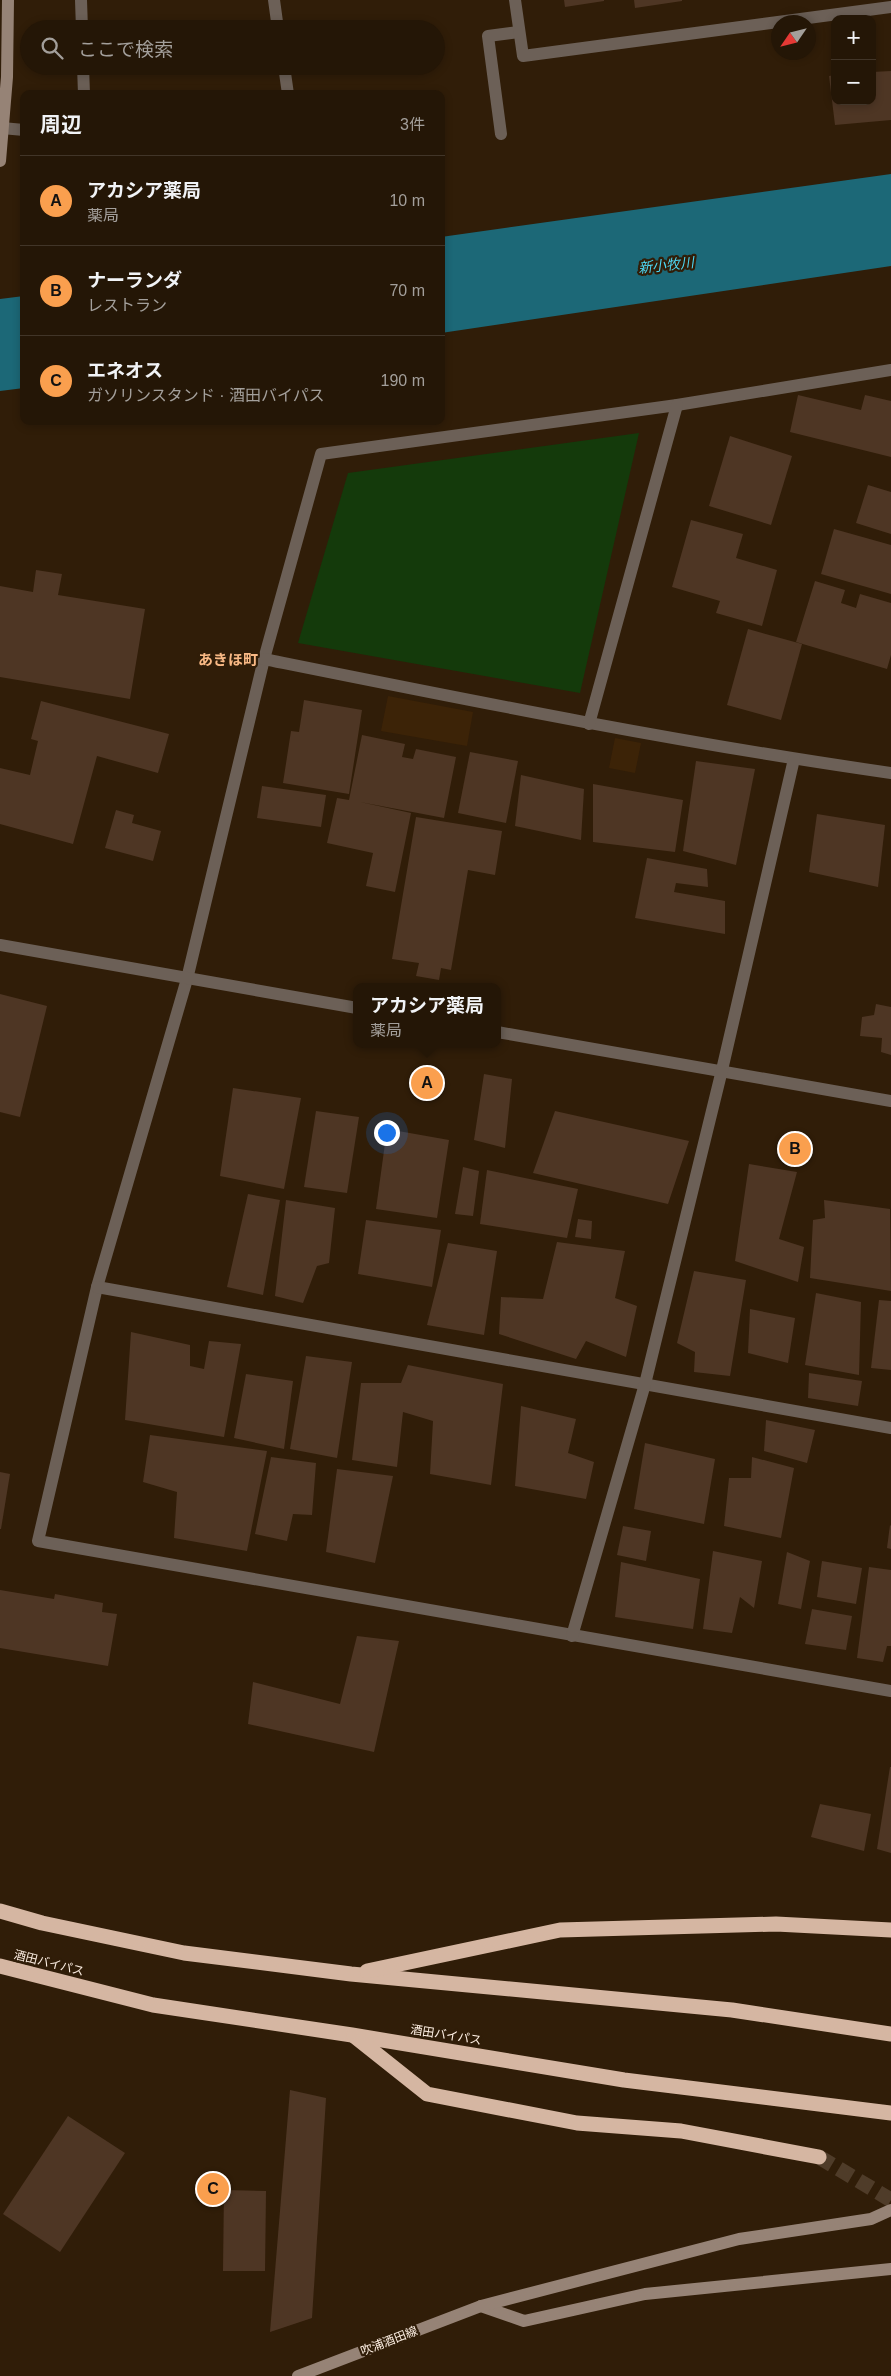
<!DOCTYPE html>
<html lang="ja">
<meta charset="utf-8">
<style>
body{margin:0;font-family:Helvetica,"Noto Sans JP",sans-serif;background:#302314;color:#f1f3f6}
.controls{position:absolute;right:15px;top:15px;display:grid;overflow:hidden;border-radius:10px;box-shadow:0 2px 8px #0003}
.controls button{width:45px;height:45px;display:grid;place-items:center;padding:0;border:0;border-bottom:1px solid #413528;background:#241606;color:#f1f3f6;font:25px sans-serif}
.compass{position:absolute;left:771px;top:15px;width:45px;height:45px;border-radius:50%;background:#241606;box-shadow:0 2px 8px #0003;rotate:235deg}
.you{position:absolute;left:386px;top:1132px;width:18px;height:18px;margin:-12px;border:4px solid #fff;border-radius:50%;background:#1a73e8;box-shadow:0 0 0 8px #1a73e833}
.badge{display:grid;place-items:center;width:32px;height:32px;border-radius:50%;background:#fa9f4e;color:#111;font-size:16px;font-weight:700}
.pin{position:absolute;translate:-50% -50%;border:2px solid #fff;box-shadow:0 1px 5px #0006}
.popup{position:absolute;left:353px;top:983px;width:148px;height:65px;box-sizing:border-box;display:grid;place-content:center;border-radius:10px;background:#241606;filter:drop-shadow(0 1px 4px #0005);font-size:16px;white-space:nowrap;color:#a39f9b}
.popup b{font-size:19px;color:#f1f3f6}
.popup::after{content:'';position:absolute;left:50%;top:100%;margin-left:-10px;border:10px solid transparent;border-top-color:#241606}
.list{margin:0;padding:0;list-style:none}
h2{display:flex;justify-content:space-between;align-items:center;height:65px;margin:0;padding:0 20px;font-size:21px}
h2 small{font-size:16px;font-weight:400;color:#a39f9b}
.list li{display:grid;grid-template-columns:32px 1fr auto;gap:15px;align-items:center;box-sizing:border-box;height:90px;padding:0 20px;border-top:1px solid #413528}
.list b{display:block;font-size:19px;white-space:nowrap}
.list p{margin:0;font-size:16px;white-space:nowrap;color:#a39f9b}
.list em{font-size:16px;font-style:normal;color:#a39f9b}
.icon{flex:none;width:28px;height:28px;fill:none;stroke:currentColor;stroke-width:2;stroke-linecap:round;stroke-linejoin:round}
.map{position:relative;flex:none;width:891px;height:2376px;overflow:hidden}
.search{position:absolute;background:#241606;box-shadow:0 2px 8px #0003;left:20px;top:20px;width:425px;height:55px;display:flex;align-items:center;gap:12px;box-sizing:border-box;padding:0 18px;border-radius:28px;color:#a39f9b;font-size:19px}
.panel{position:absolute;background:#241606;box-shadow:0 2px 8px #0003;left:20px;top:90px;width:425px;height:335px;border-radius:10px}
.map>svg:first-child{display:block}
</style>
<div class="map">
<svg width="891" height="2376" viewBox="0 0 891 2376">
<rect width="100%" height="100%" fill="#301d08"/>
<g fill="#3c2307">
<path d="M388,696L473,712L467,746L381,731Z"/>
<path d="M615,738L641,743L635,773L609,768Z"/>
</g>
<path fill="#143a0b" d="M639,433L580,693L298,643L348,473Z"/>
<g fill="#1c6877">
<path d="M891,174V266L441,333V237Z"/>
<path d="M24,296V388L0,391V299Z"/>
</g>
<g fill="#4e3624">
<path d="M564,0H604V1L565,7Z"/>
<path d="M634,0H682V1L635,8Z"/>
<path d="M891,71V120L835,125L829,76L835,75V101H872V72Z"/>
<path d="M798,395L861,410L865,395L891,401V457L790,432Z"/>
<path d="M730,436L792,456L771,525L709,506Z"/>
<path d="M868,485L891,492V534L856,523Z"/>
<path d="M691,520L743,534L736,558L777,570L762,626L716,613L720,601L672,587Z"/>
<path d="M834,529L891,545V594L821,574Z"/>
<path d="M36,570L62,574L58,595L145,609L130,699L0,677V586L33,592Z"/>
<path d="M815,581L845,590L841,603L856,608L860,594L891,603V655L887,669L796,642Z"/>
<path d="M748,629L802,644L781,720L727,705Z"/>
<path d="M304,700L362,710L349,794L283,783L291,731L299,732Z"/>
<path d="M41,701L169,734L158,773L97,756L73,844L0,824V768L30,775L38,741L31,739Z"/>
<path d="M362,735L405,744L402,757L413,759L416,749L456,757L444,818L360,802L411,813L395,892L366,886L373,853L327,843L337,798L349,800Z"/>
<path d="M470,752L518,761L506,823L458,813Z"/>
<path d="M696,761L755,769L736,865L683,851Z"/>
<path d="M521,775L584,789L581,840L515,826Z"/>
<path d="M593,784L683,800L675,852L593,842Z"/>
<path d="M262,786L326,795L321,827L257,818Z"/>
<path d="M116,810L134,815L132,823L161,831L153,861L105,848Z"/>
<path d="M817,814L885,825L878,887L809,872Z"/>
<path d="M416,817L502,831L495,875L468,870L451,970L441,968L439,980L416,976L419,963L392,959Z"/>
<path d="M647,858L707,869L708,887L676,883L674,892L725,901V934L635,918Z"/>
<path d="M0,994L47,1006L20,1117L0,1112Z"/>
<path d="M876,1004L891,1007V1055L881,1052L882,1038L860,1036L862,1017L874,1015Z"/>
<path d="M484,1074L512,1079L505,1148L474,1140Z"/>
<path d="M233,1088L301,1098L284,1189L220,1176Z"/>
<path d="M316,1111L359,1117L347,1193L304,1187Z"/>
<path d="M555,1111L689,1141L668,1204L533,1173Z"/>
<path d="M387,1129L449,1140L437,1218L376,1209Z"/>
<path d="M749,1164L797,1172L779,1239L804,1247L798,1282L735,1261Z"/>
<path d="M463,1167L479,1171L473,1216L455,1214Z"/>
<path d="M487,1170L578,1189L567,1238L480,1224Z"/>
<path d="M248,1194L280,1200L263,1295L227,1287Z"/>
<path d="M286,1200L335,1208L329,1263L317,1266L303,1303L275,1296Z"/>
<path d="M824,1200L890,1209L891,1291L810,1278L813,1220L825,1218Z"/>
<path d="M578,1219L592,1221L591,1239L575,1237Z"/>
<path d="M366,1220L441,1230L432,1287L358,1274Z"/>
<path d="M557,1242L625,1251L615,1298L637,1306L626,1357L586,1341L576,1359L499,1334L501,1297L543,1299Z"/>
<path d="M448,1243L497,1251L484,1335L427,1325Z"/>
<path d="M694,1271L746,1280L730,1376L694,1372L695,1352L677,1343Z"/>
<path d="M816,1293L861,1302L859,1375L805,1365Z"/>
<path d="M879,1300L891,1301V1370L871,1368Z"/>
<path d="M750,1309L795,1318L788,1363L748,1353Z"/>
<path d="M131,1332L190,1345V1366L204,1369L209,1341L241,1344L224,1437L125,1420Z"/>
<path d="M306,1356L352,1362L337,1458L290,1449Z"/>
<path d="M408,1365L503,1384L491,1485L430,1474L433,1421L403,1412L397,1467L352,1460L361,1383H401Z"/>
<path d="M809,1373L862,1381L858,1406L808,1398Z"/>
<path d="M246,1374L293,1381L284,1449L234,1438Z"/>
<path d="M521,1406L576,1419L568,1453L594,1462L586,1499L515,1486Z"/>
<path d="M766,1420L815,1430L807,1463L764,1451Z"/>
<path d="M150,1435L267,1451L247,1551L174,1538L177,1492L143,1482Z"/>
<path d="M645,1443L715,1459L704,1524L634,1509Z"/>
<path d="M271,1457L316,1463L312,1515L293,1514L287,1541L255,1534Z"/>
<path d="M752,1457L794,1468L781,1538L724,1526L729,1478H751Z"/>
<path d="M337,1469L393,1476L375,1563L326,1552Z"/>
<path d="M0,1472L10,1474L1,1529H0Z"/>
<path d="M890,1525L891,1526V1549L887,1548Z"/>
<path d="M623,1526L651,1531L646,1561L617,1555Z"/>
<path d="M713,1551L762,1561L754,1608L740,1597L732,1633L703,1629Z"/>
<path d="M787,1552L810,1561L801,1609L778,1604Z"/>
<path d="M822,1561L862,1568L856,1604L817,1597Z"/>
<path d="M621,1562L700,1579L693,1629L615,1617Z"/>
<path d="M869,1567L891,1570V1646H887L883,1662L857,1658Z"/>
<path d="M0,1590L54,1599L55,1594L103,1603L102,1612L117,1614L108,1666L0,1648Z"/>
<path d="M812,1609L852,1616L846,1650L805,1644Z"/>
<path d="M357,1636L399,1641L374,1752L248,1724L253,1682L340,1704Z"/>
<path d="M890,1767H891V1853L877,1849Z"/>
<path d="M820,1804L871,1814L864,1851L811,1837Z"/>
<path d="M290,2090L326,2098L312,2318L270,2332Z"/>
<path d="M68,2116L125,2153L60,2252L3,2214Z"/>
<path d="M224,2190L266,2191L265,2271H223Z"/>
</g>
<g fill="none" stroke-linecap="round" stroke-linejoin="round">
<path stroke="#4f3c29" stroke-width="15" stroke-dasharray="15 8" stroke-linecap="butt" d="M819,2157L891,2200"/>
<g stroke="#6c6057" stroke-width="12">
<path d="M81,0L82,29"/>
<path d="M274,0L278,29"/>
<path d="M83,66L84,94"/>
<path d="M284,66L288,94"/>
<path d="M2,128L24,130"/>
<path d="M501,134L488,36L519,32"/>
</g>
<g stroke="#6c6057" stroke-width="12">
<path d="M515,0L523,56L891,7"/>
<path d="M891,370L677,405L321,454L264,659L187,979L97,1287L38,1541L891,1691"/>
<path d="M264,659C473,701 680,743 891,773"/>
<path d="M589,724L677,405"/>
<path d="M0,945L357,1008"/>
<path d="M497,1032L891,1101"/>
<path d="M97,1287L891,1428"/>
<path d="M572,1636L645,1384L722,1070L794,759"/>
</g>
<g stroke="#968376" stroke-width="12">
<path d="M0,161L7,77L8,0"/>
<path d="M481,2306L524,2321L645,2294L891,2269"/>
<path d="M298,2376L481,2306L739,2239L871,2219L891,2210"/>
</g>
<g stroke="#d5b6a2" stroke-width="15">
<path d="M0,1911L42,1923L184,1953L351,1974L732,2010L891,2034"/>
<path d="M0,1966L153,2005L352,2035L624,2080L891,2113"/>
<path d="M367,1971L560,1930L776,1924L891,1930"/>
<path d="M354,2036L427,2094L577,2123L681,2131L819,2157"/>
</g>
</g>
<g text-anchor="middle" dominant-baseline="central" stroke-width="4.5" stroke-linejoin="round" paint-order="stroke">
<g font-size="12" fill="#fdefe3" stroke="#301d08">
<text transform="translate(49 1963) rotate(14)">酒田バイパス</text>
<text transform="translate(446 2035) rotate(9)">酒田バイパス</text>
<text transform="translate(389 2341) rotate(-21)">吹浦酒田線</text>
</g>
<g font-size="14" font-style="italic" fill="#4dd7f4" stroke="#301d08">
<text transform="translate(666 265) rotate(-6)">新小牧川</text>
</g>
<g font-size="15" font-weight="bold" fill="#f9b985" stroke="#301d08">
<text x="228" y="659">あきほ町</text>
</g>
</g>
</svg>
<div class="controls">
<button>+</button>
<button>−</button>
</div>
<svg class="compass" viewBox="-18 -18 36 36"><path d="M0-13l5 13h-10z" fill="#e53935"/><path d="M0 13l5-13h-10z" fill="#a39f9b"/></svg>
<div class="you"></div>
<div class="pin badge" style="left:427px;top:1083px">A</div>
<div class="popup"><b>アカシア薬局</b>薬局</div>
<div class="pin badge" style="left:795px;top:1149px">B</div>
<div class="pin badge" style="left:213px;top:2189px">C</div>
<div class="search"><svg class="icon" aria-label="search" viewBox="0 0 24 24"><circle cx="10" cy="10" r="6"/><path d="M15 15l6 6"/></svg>ここで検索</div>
<section class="panel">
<h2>周辺<small>3件</small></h2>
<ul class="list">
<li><span class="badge">A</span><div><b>アカシア薬局</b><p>薬局</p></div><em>10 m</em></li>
<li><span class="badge">B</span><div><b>ナーランダ</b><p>レストラン</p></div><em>70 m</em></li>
<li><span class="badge">C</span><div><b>エネオス</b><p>ガソリンスタンド · 酒田バイパス</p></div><em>190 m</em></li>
</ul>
</section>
</div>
